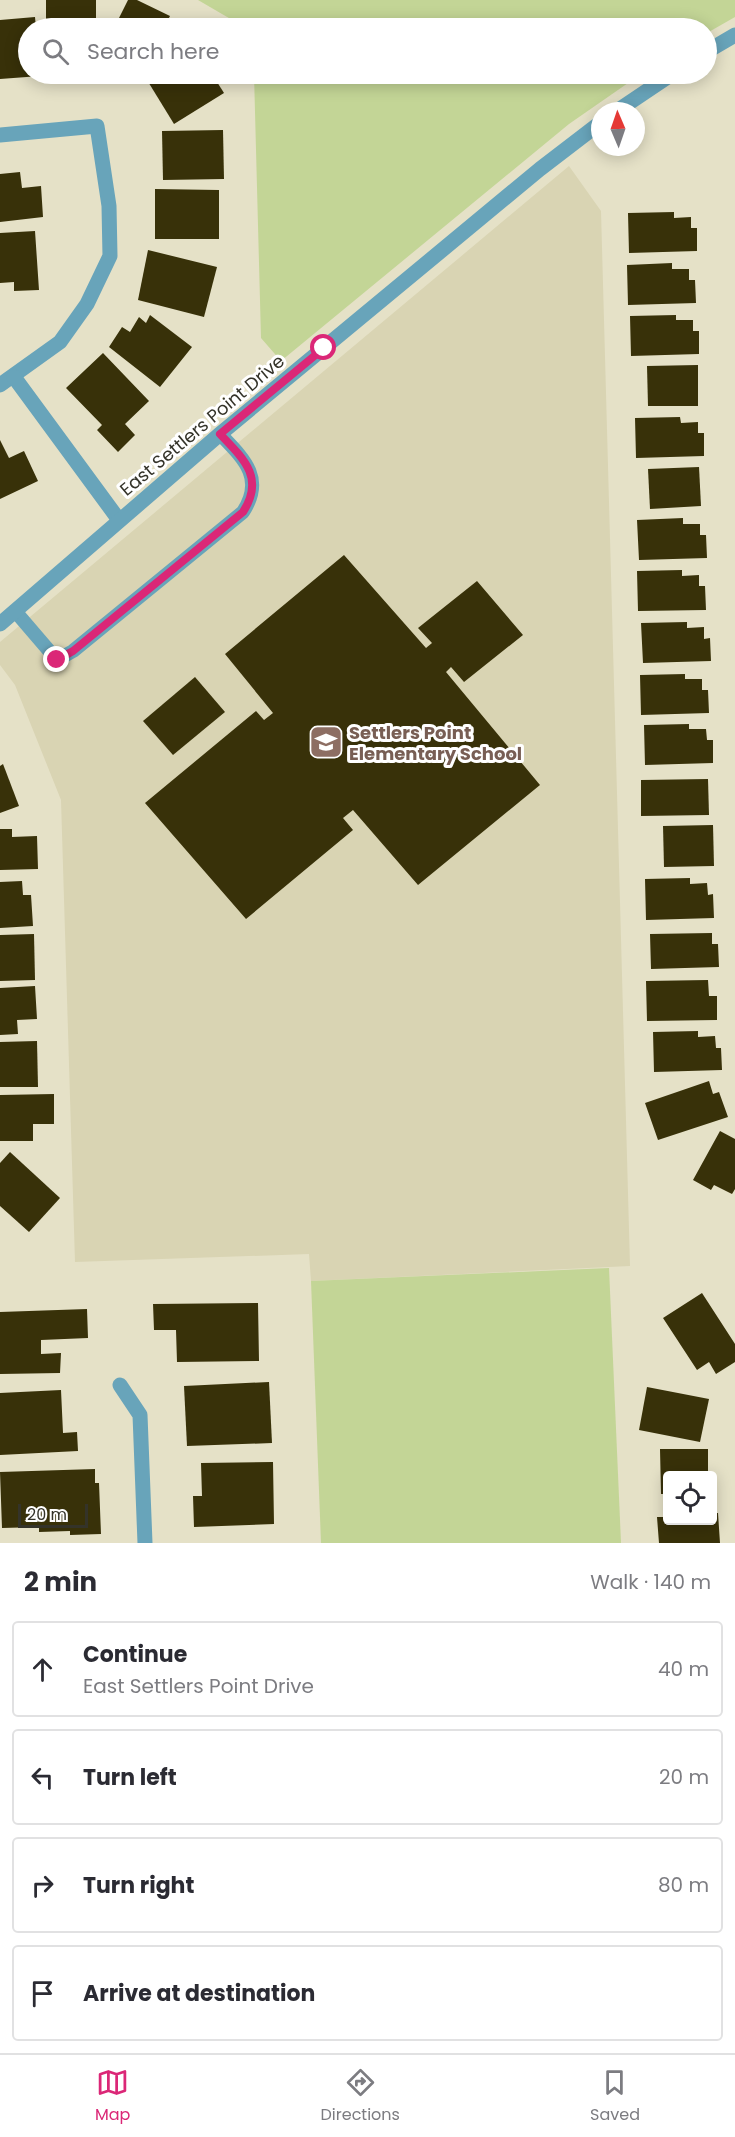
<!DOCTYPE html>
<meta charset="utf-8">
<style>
body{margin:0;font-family:Poppins,sans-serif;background:#f2f2f3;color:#2b2b33}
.controls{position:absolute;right:18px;bottom:18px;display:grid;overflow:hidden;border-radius:6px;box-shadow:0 3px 15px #0003}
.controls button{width:54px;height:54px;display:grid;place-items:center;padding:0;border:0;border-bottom:2px solid #e1e1e2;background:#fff;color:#2b2b33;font:30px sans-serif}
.compass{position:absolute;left:591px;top:102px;width:54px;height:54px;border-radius:50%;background:#fff;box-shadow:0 3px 15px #0003;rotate:358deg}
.scale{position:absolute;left:18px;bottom:15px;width:70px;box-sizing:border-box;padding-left:6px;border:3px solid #343329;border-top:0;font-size:16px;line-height:21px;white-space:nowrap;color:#343329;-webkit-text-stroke:4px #fff;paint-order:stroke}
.stop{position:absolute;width:18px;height:18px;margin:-14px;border:4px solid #db2777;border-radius:50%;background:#fff}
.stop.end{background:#db2777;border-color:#fff;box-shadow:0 2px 6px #0008}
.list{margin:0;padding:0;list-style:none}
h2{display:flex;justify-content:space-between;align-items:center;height:78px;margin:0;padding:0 24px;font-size:26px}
h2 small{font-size:20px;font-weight:400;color:#7c7c81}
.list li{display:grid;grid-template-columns:39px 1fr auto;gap:18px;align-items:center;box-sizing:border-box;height:96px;margin:0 12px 12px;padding:0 12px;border:2px solid #e1e1e2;border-radius:6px}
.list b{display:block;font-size:22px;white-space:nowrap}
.list p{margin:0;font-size:20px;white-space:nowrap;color:#7c7c81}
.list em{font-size:20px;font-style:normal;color:#7c7c81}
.icon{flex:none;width:33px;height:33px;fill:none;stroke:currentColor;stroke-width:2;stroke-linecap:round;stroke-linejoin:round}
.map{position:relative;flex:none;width:735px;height:1543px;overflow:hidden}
.search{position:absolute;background:#fff;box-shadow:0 3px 15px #0003;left:18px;right:18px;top:18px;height:66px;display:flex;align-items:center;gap:15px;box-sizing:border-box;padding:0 21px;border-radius:33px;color:#7c7c81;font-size:22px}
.sheet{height:510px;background:#fff}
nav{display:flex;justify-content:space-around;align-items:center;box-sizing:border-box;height:84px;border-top:2px solid #e1e1e2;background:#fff;font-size:16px;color:#7c7c81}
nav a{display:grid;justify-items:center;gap:3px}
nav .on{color:#db2777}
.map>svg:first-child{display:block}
</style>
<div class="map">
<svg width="735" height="1543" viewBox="0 0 735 1543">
<rect width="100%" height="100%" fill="#e5e1c7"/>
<path fill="#d9d4b3" d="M569,166L601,211L630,1266L311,1281L309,1254L75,1262L61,800L15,685L0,665V642Z"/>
<g fill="#c3d596">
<path d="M198,0H735V17L707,33L706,28H246Z"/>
<path d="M254,74H641L569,124L281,361L261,338Z"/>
<path d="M609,1268L621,1543H321L311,1281Z"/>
</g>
<g fill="#383109">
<rect x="46" y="0" width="50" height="28"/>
<path d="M128,0H137L170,16L164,28H127L116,24Z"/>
<path d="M35,17L36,28H28V74H39L40,76L0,79V20Z"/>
<path d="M158,74H212L224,93L174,124L147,80Z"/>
<path d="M223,130L224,179L163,180L162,131Z"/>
<path d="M20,172L22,188L41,186L43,217L0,222V174Z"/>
<path d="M155,189L219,190V239H155Z"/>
<path d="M674,212V218L691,217V228H697V251L629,253L628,213Z"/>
<path d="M35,231L39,290L14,291V282L0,283V233Z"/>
<path d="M148,250L217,267L204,317L138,300Z"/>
<path d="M672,263V269H689V280H695L696,303L628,305L627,265Z"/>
<path d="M150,315L192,347L160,387L109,347L122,327L130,332L139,317L146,323Z"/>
<path d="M676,315V320H693V331H699V354L631,356L630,316Z"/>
<path d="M103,353L149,401L125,424L135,435L118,452L97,430L102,425L66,388Z"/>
<path d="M698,365V406H648L647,366Z"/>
<path d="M680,417L681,423L698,422V433H704V456L636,458L635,418Z"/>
<path d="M0,440L9,458L24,451L38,481L0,499Z"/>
<path d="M699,467L701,506L650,509L648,469Z"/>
<path d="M683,518V524H700V535H706L707,558L639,560L637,520Z"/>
<path d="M344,555L426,648L432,643L418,628L477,581L523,635L464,682L451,667L446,672L540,785L418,885L353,810L343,818L353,830L246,919L145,803L256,711L264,720L273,713L225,654Z"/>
<path d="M682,570V576L699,575V586H705L706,610L638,611L637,571Z"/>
<path d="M687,622V628L704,627V639L710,638L711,661L643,663L641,623Z"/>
<path d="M685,674V679H702V690H708L709,713L641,715L640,675Z"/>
<path d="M195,677L225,712L173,755L143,721Z"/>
<path d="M689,724V729H706L707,740H713V763L645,765L644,725Z"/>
<path d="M3,764L19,806L0,813V766Z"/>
<path d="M708,779L709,815L641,816V780Z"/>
<path d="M713,825L714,866L664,867L663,826Z"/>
<path d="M0,829H12V837L37,836L38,869L0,870Z"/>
<path d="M690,878V884L707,883L708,895L713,894L714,918L646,920L645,879Z"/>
<path d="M22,881L23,895H31L33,926L0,928V882Z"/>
<path d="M712,933V944H718L719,967L651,969L650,934Z"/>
<path d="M34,934L35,980L0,981V935Z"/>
<path d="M708,980L709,996H717V1020L647,1021L646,981Z"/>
<path d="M35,986L37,1019L17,1020L18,1034L0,1035V988Z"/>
<path d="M698,1031V1037L715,1036L716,1048H721L722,1070L654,1072L653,1032Z"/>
<path d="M37,1041L38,1087H0V1042Z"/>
<path d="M709,1081L713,1094L719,1092L728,1117L658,1140L645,1103Z"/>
<path d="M54,1094V1124H33V1141H0V1095Z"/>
<path d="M720,1131L735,1139V1189L732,1194L714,1185L711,1190L693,1180Z"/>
<path d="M10,1152L60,1198L29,1232L0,1206V1163Z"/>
<path d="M702,1293L735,1344V1362L716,1374L709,1362L697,1370L663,1318Z"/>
<path d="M258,1303L259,1361L177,1362L176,1330H154L153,1304Z"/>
<path d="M87,1309L88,1338L41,1340V1354L61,1353L60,1373L0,1374V1312Z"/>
<path d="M269,1382L272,1443L187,1446L184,1386Z"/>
<path d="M647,1387L709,1399L700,1442L639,1430Z"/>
<path d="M61,1390L63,1433L77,1432L78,1451L0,1455V1393Z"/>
<path d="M660,1449H708V1476H668V1494H661Z"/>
<path d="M273,1462L274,1524L194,1527L193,1496H202L201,1463Z"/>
<path d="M95,1469V1483H99L101,1534L70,1535V1531L39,1532V1527L2,1528L0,1472Z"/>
<path d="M668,1503V1520H712V1513H718L720,1543H659L657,1517H664L663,1504Z"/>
</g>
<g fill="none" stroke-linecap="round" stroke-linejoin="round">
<path stroke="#68a4ba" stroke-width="14" d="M15,611L57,660L73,651L243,512C265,478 244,459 220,434"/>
<g stroke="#68a4ba" stroke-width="15">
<path d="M0,135L97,126L109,206L110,256L87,304L60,342L0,385"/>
<path d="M14,377L119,520"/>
<path d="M120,1385L140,1415L145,1543"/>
</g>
<g stroke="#68a4ba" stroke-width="15">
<path d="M706,52L735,35"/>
<path d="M617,111L672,74"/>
<path d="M0,624L220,434L540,169L600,123"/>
</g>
</g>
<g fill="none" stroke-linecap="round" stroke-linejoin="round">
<path stroke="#db2777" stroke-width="8" d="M57,660L73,651L243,512C265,478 244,459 220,434L324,348"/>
</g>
<defs>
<g id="school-square" transform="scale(1.725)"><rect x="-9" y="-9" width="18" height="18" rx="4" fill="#8d6e63" stroke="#fff"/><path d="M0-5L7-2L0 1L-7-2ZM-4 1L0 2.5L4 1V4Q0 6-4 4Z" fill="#fff"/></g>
</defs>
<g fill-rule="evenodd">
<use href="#school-square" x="326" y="742"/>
</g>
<g text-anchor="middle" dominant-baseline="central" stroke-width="6" stroke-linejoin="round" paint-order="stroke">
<g font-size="18" fill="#343329" stroke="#fff">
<text transform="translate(202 425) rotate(-40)">East Settlers Point Drive</text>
</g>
<g font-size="18" font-weight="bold" fill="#785e54" stroke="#fff" text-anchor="start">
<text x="349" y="732">Settlers Point<tspan x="349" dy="21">Elementary School</tspan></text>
</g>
</g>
</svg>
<div class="controls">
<button><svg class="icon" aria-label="locate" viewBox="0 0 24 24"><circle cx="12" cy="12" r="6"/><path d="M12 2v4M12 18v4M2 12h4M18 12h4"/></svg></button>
</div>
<svg class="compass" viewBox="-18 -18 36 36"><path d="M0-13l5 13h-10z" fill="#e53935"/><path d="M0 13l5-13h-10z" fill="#7c7c81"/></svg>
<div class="scale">20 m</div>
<div class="stop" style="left:324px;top:348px"></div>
<div class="stop end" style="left:57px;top:660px"></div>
<div class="search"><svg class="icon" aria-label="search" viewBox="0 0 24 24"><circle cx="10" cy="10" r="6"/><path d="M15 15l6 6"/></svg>Search here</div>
</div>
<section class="sheet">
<h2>2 min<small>Walk · 140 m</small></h2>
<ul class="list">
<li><svg class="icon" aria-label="ahead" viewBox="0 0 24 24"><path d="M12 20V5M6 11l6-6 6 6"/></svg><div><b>Continue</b><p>East Settlers Point Drive</p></div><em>40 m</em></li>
<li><svg class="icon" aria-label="left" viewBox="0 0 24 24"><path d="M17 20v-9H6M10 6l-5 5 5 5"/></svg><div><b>Turn left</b></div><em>20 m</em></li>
<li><svg class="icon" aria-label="right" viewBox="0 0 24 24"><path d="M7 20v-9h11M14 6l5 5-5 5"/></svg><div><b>Turn right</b></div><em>80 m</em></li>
<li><svg class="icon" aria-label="arrive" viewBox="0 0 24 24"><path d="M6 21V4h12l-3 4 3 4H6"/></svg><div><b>Arrive at destination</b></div></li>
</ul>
</section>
<nav>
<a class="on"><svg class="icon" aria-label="map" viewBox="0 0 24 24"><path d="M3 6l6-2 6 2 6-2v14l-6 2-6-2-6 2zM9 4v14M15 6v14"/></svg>Map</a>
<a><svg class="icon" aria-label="directions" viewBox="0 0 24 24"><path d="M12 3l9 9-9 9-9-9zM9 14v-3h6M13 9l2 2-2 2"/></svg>Directions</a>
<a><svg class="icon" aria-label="saved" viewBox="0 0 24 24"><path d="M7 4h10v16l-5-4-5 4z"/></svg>Saved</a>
</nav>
